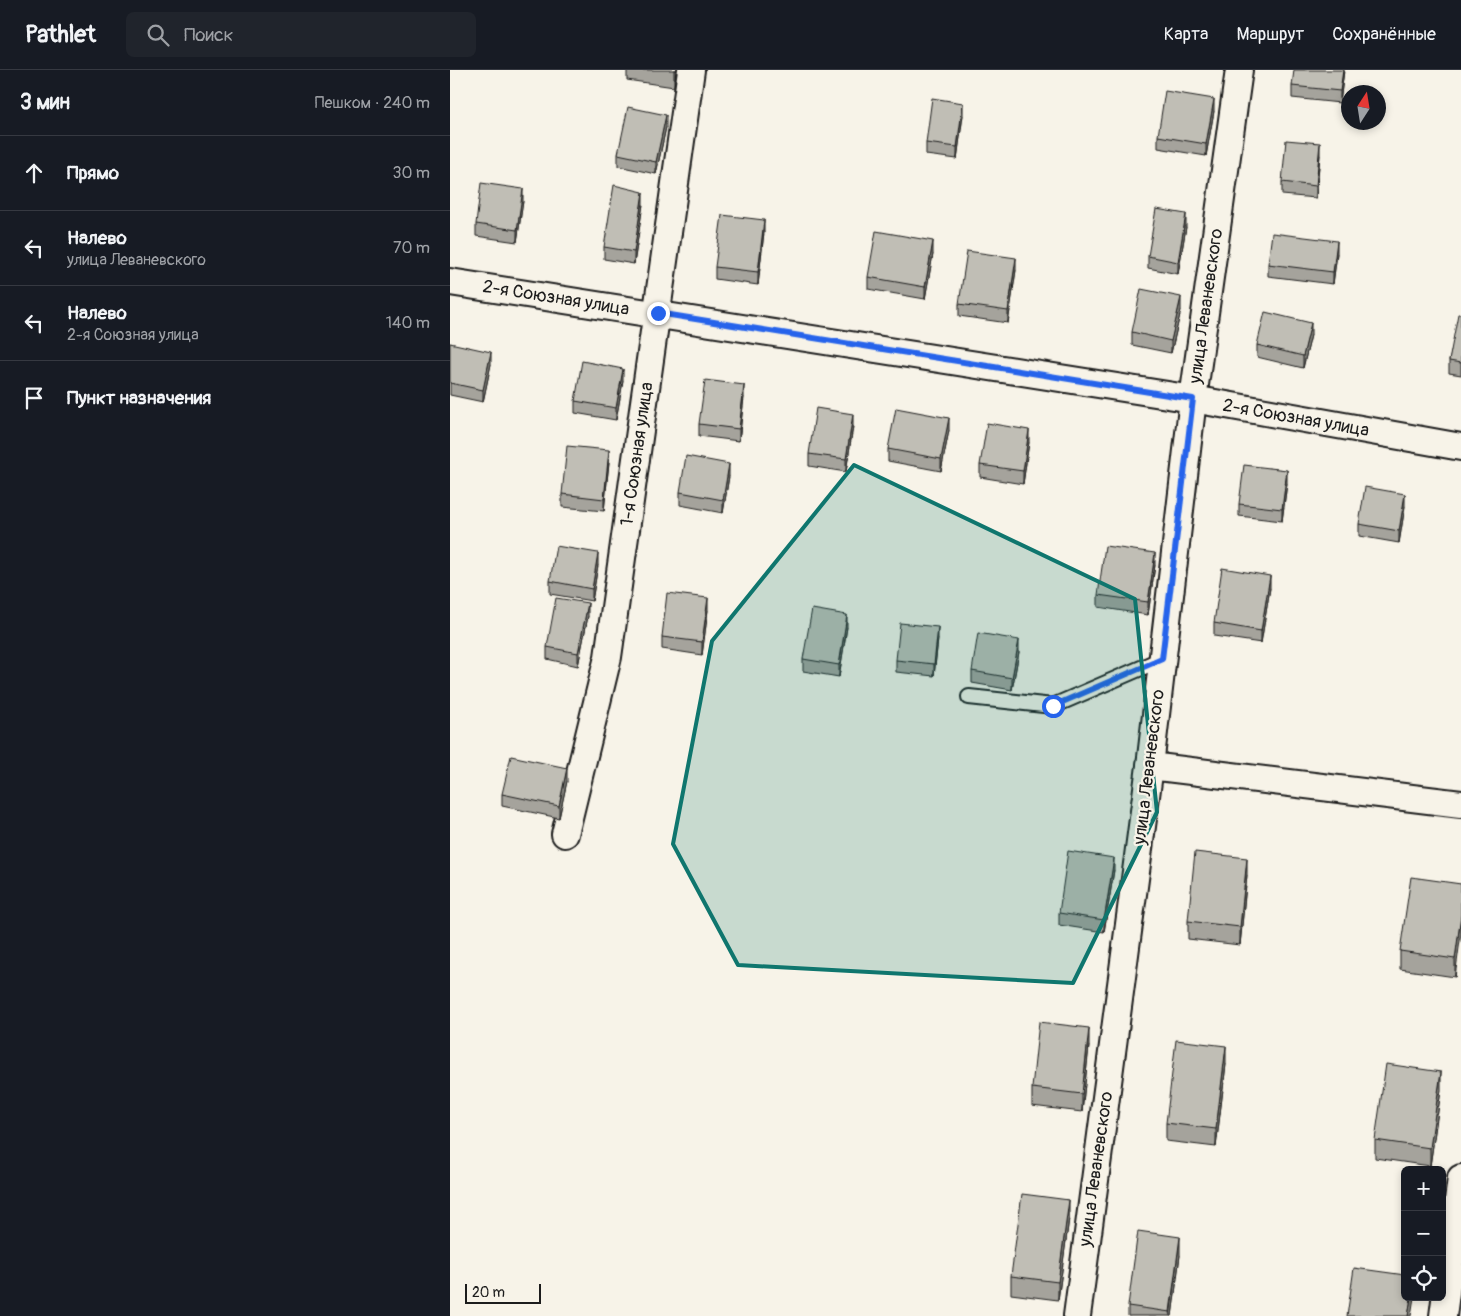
<!DOCTYPE html>
<html lang="ru">
<meta charset="utf-8">
<style>
body{margin:0;font-family:Pangolin,sans-serif;background:#20242c;color:#f1f3f6}
.controls{position:absolute;right:15px;bottom:15px;display:grid;overflow:hidden;border-radius:8px;box-shadow:0 2px 8px #0003}
.controls button{width:45px;height:45px;display:grid;place-items:center;padding:0;border:0;border-bottom:1px solid #363941;background:#171b24;color:#f1f3f6;font:25px sans-serif}
.compass{position:absolute;left:891px;top:15px;width:45px;height:45px;border-radius:50%;background:#171b24;box-shadow:0 2px 8px #0003;rotate:12deg}
.scale{position:absolute;left:15px;bottom:12px;width:76px;box-sizing:border-box;padding-left:5px;border:2px solid #1c1c1c;border-top:0;font-size:14px;line-height:18px;white-space:nowrap;color:#1c1c1c;-webkit-text-stroke:4px #f7f3e8;paint-order:stroke}
.stop{position:absolute;width:15px;height:15px;margin:-11px;border:4px solid #2563eb;border-radius:50%;background:#fff}
.stop.end{background:#2563eb;border-color:#fff;box-shadow:0 1px 5px #0008}
.list{margin:0;padding:0;list-style:none}
h2{display:flex;justify-content:space-between;align-items:center;height:65px;margin:0;padding:0 20px;font-size:21px}
h2 small{font-size:16px;font-weight:400;color:#9ea1a6}
.list li{display:grid;grid-template-columns:32px 1fr auto;gap:15px;align-items:center;box-sizing:border-box;height:75px;padding:0 20px;border-top:1px solid #363941}
.list b{display:block;font-size:19px;white-space:nowrap}
.list p{margin:0;font-size:16px;white-space:nowrap;color:#9ea1a6}
.list em{font-size:16px;font-style:normal;color:#9ea1a6}
.icon{flex:none;width:28px;height:28px;fill:none;stroke:currentColor;stroke-width:2;stroke-linecap:round;stroke-linejoin:round}
.map{position:relative;flex:none;width:1011px;height:1246px;overflow:hidden}
header{display:flex;align-items:center;gap:30px;box-sizing:border-box;height:70px;padding:0 25px;background:#171b24;border-bottom:1px solid #363941}
header strong{font-size:24px}
nav{display:flex;gap:28px;margin-inline-start:auto;font-size:18px}
.search{width:350px;height:45px;background:#20242c;display:flex;align-items:center;gap:12px;box-sizing:border-box;padding:0 18px;border-radius:8px;color:#9ea1a6;font-size:19px}
main{display:flex}
aside{flex:1;background:#171b24}
.map>svg:first-child{display:block}
</style>
<header>
<strong>Pathlet</strong>
<div class="search"><svg class="icon" aria-label="search" viewBox="0 0 24 24"><circle cx="10" cy="10" r="6"/><path d="M15 15l6 6"/></svg>Поиск</div>
<nav><a>Карта</a><a>Маршрут</a><a>Сохранённые</a></nav>
</header>
<main>
<aside>
<h2>3 мин<small>Пешком · 240 m</small></h2>
<ul class="list">
<li><svg class="icon" aria-label="ahead" viewBox="0 0 24 24"><path d="M12 20V5M6 11l6-6 6 6"/></svg><div><b>Прямо</b></div><em>30 m</em></li>
<li><svg class="icon" aria-label="left" viewBox="0 0 24 24"><path d="M17 20v-9H6M10 6l-5 5 5 5"/></svg><div><b>Налево</b><p>улица Леваневского</p></div><em>70 m</em></li>
<li><svg class="icon" aria-label="left" viewBox="0 0 24 24"><path d="M17 20v-9H6M10 6l-5 5 5 5"/></svg><div><b>Налево</b><p>2-я Союзная улица</p></div><em>140 m</em></li>
<li><svg class="icon" aria-label="arrive" viewBox="0 0 24 24"><path d="M6 21V4h12l-3 4 3 4H6"/></svg><div><b>Пункт назначения</b></div></li>
</ul>
</aside>
<div class="map">
<svg width="1011" height="1246" viewBox="0 0 1011 1246">
<rect width="100%" height="100%" fill="#f7f3e8"/>
<filter id="ink" filterUnits="userSpaceOnUse"><feTurbulence type="fractalNoise" baseFrequency=".02" numOctaves="2"/><feDisplacementMap in="SourceGraphic" scale="10" xChannelSelector="R" yChannelSelector="G"/><feConvolveMatrix kernelMatrix="1 2 1 2 8 2 1 2 1" color-interpolation-filters="sRGB"/></filter>
<g filter="url(#ink)">
<g fill="none" stroke-linecap="round" stroke-linejoin="round">
<g stroke="#1c1c1c" stroke-width="18">
<path id="service" d="M519,627L603,636L712,589"/>
</g>
<g stroke="#1c1c1c" stroke-width="30">
<g id="minor">
<path d="M0,212L743,329L1011,377"/>
<path d="M700,696L1011,734"/>
<path d="M115,764L158,587L241,0"/>
<path d="M627,1246L700,696L743,329L789,0"/>
<path d="M993,1246L1011,1108"/>
</g>
</g>
<use href="#service" stroke="#f7f3e8" stroke-width="14"/>
<use href="#minor" stroke="#f7f3e8" stroke-width="26"/>
</g>
<g fill="#a5a39c" stroke="#1c1c1c">
<path d="M177,0H226L224,17L177,10Z"/>
<path d="M894,0L890,33L842,28V16Z"/>
<path d="M764,41L756,86L708,78V66Z"/>
<path d="M513,45L507,89L476,85V73Z"/>
<path d="M216,57L206,104L168,96V84Z"/>
<path d="M870,85L866,128L832,125V112Z"/>
<path d="M73,131L67,172L26,166V154Z"/>
<path d="M193,134L184,194L154,189V177Z"/>
<path d="M736,157L728,204L698,198V186Z"/>
<path d="M314,162L308,215L265,209V197Z"/>
<path d="M887,183L883,214L818,206V194Z"/>
<path d="M483,184L475,229L418,219V207Z"/>
<path d="M566,200L558,253L509,246V234Z"/>
<path d="M731,240L721,283L682,275V262Z"/>
<path d="M1011,244V305L999,303V291Z"/>
<path d="M861,265L853,298L807,287V275Z"/>
<path d="M0,273L41,294L33,332L0,325Z"/>
<path d="M173,311L166,350L125,343V331Z"/>
<path d="M294,327L289,371L249,366V354Z"/>
<path d="M403,356L396,402L359,396V384Z"/>
<path d="M499,360L491,401L438,391V379Z"/>
<path d="M579,372L573,414L530,407V395Z"/>
<path d="M159,392L154,441L112,437V424Z"/>
<path d="M279,406L273,443L230,435V422Z"/>
<path d="M837,413L832,451L789,446V434Z"/>
<path d="M955,436L949,473L909,466V454Z"/>
<path d="M148,495L142,531L100,524V511Z"/>
<path d="M705,495L698,545L648,537V525Z"/>
<path d="M820,518L811,573L764,566V553Z"/>
<path d="M258,540L252,585L212,579V567Z"/>
<path d="M138,546L128,596L97,589V577Z"/>
<path d="M397,557L389,607L353,601V589Z"/>
<path d="M488,569L484,606L446,602V590Z"/>
<path d="M569,582L562,620L522,613V601Z"/>
<path d="M117,711L109,748L52,736V724Z"/>
<path d="M664,800L654,862L609,855V843Z"/>
<path d="M797,805L790,875L738,869V851Z"/>
<path d="M1011,814L1005,907L950,899V881Z"/>
<path d="M639,976L632,1042L582,1036V1018Z"/>
<path d="M776,994L766,1077L716,1071V1053Z"/>
<path d="M991,1020L980,1096L925,1088V1070Z"/>
<path d="M619,1148L608,1230L561,1224V1206Z"/>
<path d="M730,1185L722,1246H678V1236Z"/>
</g>
<g fill="#86857f" stroke="#1c1c1c">
<path d="M224,0H226L224,17Z"/>
<path d="M893,0H894L890,33V21Z"/>
<path d="M764,29V41L756,86V74Z"/>
<path d="M513,33V45L507,89V77Z"/>
<path d="M216,45V57L206,104V92Z"/>
<path d="M870,73V85L866,128V116Z"/>
<path d="M73,119V131L67,172V160Z"/>
<path d="M193,122V134L184,194V182Z"/>
<path d="M736,144V157L728,204V192Z"/>
<path d="M314,150V162L308,215V202Z"/>
<path d="M483,171V184L475,229V217Z"/>
<path d="M887,171V183L883,214V202Z"/>
<path d="M566,188V200L558,253V241Z"/>
<path d="M731,227V240L721,283V271Z"/>
<path d="M861,253V265L853,298V286Z"/>
<path d="M41,282V294L33,332V320Z"/>
<path d="M173,299V311L166,350V338Z"/>
<path d="M294,315V327L289,371V359Z"/>
<path d="M403,344V356L396,402V389Z"/>
<path d="M499,348V360L491,401V389Z"/>
<path d="M579,360V372L573,414V401Z"/>
<path d="M159,380V392L154,441V429Z"/>
<path d="M279,394V406L273,443V430Z"/>
<path d="M837,400V413L832,451V439Z"/>
<path d="M955,424V436L949,473V461Z"/>
<path d="M148,483V495L142,531V519Z"/>
<path d="M705,483V495L698,545V532Z"/>
<path d="M820,506V518L811,573V561Z"/>
<path d="M258,528V540L252,585V572Z"/>
<path d="M138,533V546L128,596V583Z"/>
<path d="M397,545V557L389,607V595Z"/>
<path d="M488,557V569L484,606V594Z"/>
<path d="M569,570V582L562,620V608Z"/>
<path d="M117,698V711L109,748V736Z"/>
<path d="M664,788V800L654,862V850Z"/>
<path d="M797,788V805L790,875V857Z"/>
<path d="M1011,845V863L1005,907V889Z"/>
<path d="M639,958V976L632,1042V1024Z"/>
<path d="M776,976V994L766,1077V1059Z"/>
<path d="M991,1002V1020L980,1096V1078Z"/>
<path d="M619,1130V1148L608,1230V1212Z"/>
<path d="M730,1167V1185L722,1246H720Z"/>
<path d="M961,1227H964L961,1246H958Z"/>
</g>
<g fill="#c0beb5" stroke="#1c1c1c">
<path d="M844,0H893L890,21L842,16Z"/>
<path d="M715,21L764,29L756,74L708,66Z"/>
<path d="M482,28L513,33L507,77L476,73Z"/>
<path d="M178,37L216,45L206,92L168,84Z"/>
<path d="M836,70L870,73L866,116L832,112Z"/>
<path d="M31,113L73,119L67,160L26,154Z"/>
<path d="M164,115L193,122L184,182L154,177Z"/>
<path d="M706,139L736,144L728,192L698,186Z"/>
<path d="M272,145L314,150L308,202L265,197Z"/>
<path d="M426,161L483,171L475,217L418,207Z"/>
<path d="M822,163L887,171L883,202L818,194Z"/>
<path d="M517,181L566,188L558,241L509,234Z"/>
<path d="M691,219L731,227L721,271L682,262Z"/>
<path d="M815,242L861,253L853,286L807,275Z"/>
<path d="M1008,244H1011V293L999,291Z"/>
<path d="M0,273L41,282L33,320L0,313Z"/>
<path d="M132,291L173,299L166,338L125,331Z"/>
<path d="M255,310L294,315L289,359L249,354Z"/>
<path d="M366,338L403,344L396,389L359,384Z"/>
<path d="M446,338L499,348L491,389L438,379Z"/>
<path d="M537,353L579,360L573,401L530,395Z"/>
<path d="M117,376L159,380L154,429L112,424Z"/>
<path d="M236,386L279,394L273,430L230,422Z"/>
<path d="M794,395L837,400L832,439L789,434Z"/>
<path d="M915,417L955,424L949,461L909,454Z"/>
<path d="M106,476L148,483L142,519L100,511Z"/>
<path d="M655,476L705,483L698,532L648,525Z"/>
<path d="M772,498L820,506L811,561L764,553Z"/>
<path d="M217,523L258,528L252,572L212,567Z"/>
<path d="M106,528L138,533L128,583L97,577Z"/>
<path d="M362,539L397,545L389,595L353,589Z"/>
<path d="M450,553L488,557L484,594L446,590Z"/>
<path d="M528,563L569,570L562,608L522,601Z"/>
<path d="M61,686L117,698L109,736L52,724Z"/>
<path d="M618,781L664,788L654,850L609,843Z"/>
<path d="M745,782L797,788L790,857L738,851Z"/>
<path d="M961,807L1011,814V845L1005,889L950,881Z"/>
<path d="M589,952L639,958L632,1024L582,1018Z"/>
<path d="M726,970L776,976L766,1059L716,1053Z"/>
<path d="M936,994L991,1002L980,1078L925,1070Z"/>
<path d="M572,1124L619,1130L608,1212L561,1206Z"/>
<path d="M688,1161L730,1167L720,1242L678,1236Z"/>
<path d="M904,1198L955,1205V1227H961L958,1246H897Z"/>
</g>
</g>
<g fill="none" stroke-linecap="round" stroke-linejoin="round" filter="url(#ink)">
<path stroke="#2563eb" stroke-width="6" d="M208,243L743,329L712,589L603,636"/>
</g>
<path fill="#0f766e" fill-opacity="0.2" stroke="#0f766e" stroke-width="4" stroke-linejoin="round" d="M404,395L685,529L707,742L623,913L288,895L223,774L262,571Z"/>
<g text-anchor="middle" dominant-baseline="central" stroke-width="4.5" stroke-linejoin="round" paint-order="stroke">
<g font-size="18" fill="#1c1c1c" stroke="#f7f3e8">
<text transform="translate(106 228) rotate(9)">2-я Союзная улица</text>
<text transform="translate(756 236) rotate(-82)">улица Леваневского</text>
<text transform="translate(846 348) rotate(10)">2-я Союзная улица</text>
<text transform="translate(187 384) rotate(-82)">1-я Союзная улица</text>
<text transform="translate(699 697) rotate(-83)">улица Леваневского</text>
<text transform="translate(646 1099) rotate(-82)">улица Леваневского</text>
</g>
</g>
</svg>
<div class="controls">
<button>+</button>
<button>−</button>
<button><svg class="icon" aria-label="locate" viewBox="0 0 24 24"><circle cx="12" cy="12" r="6"/><path d="M12 2v4M12 18v4M2 12h4M18 12h4"/></svg></button>
</div>
<svg class="compass" viewBox="-18 -18 36 36"><path d="M0-13l5 13h-10z" fill="#e53935"/><path d="M0 13l5-13h-10z" fill="#9ea1a6"/></svg>
<div class="scale">20 m</div>
<div class="stop" style="left:603px;top:636px"></div>
<div class="stop end" style="left:208px;top:243px"></div>
</div>
</main>
